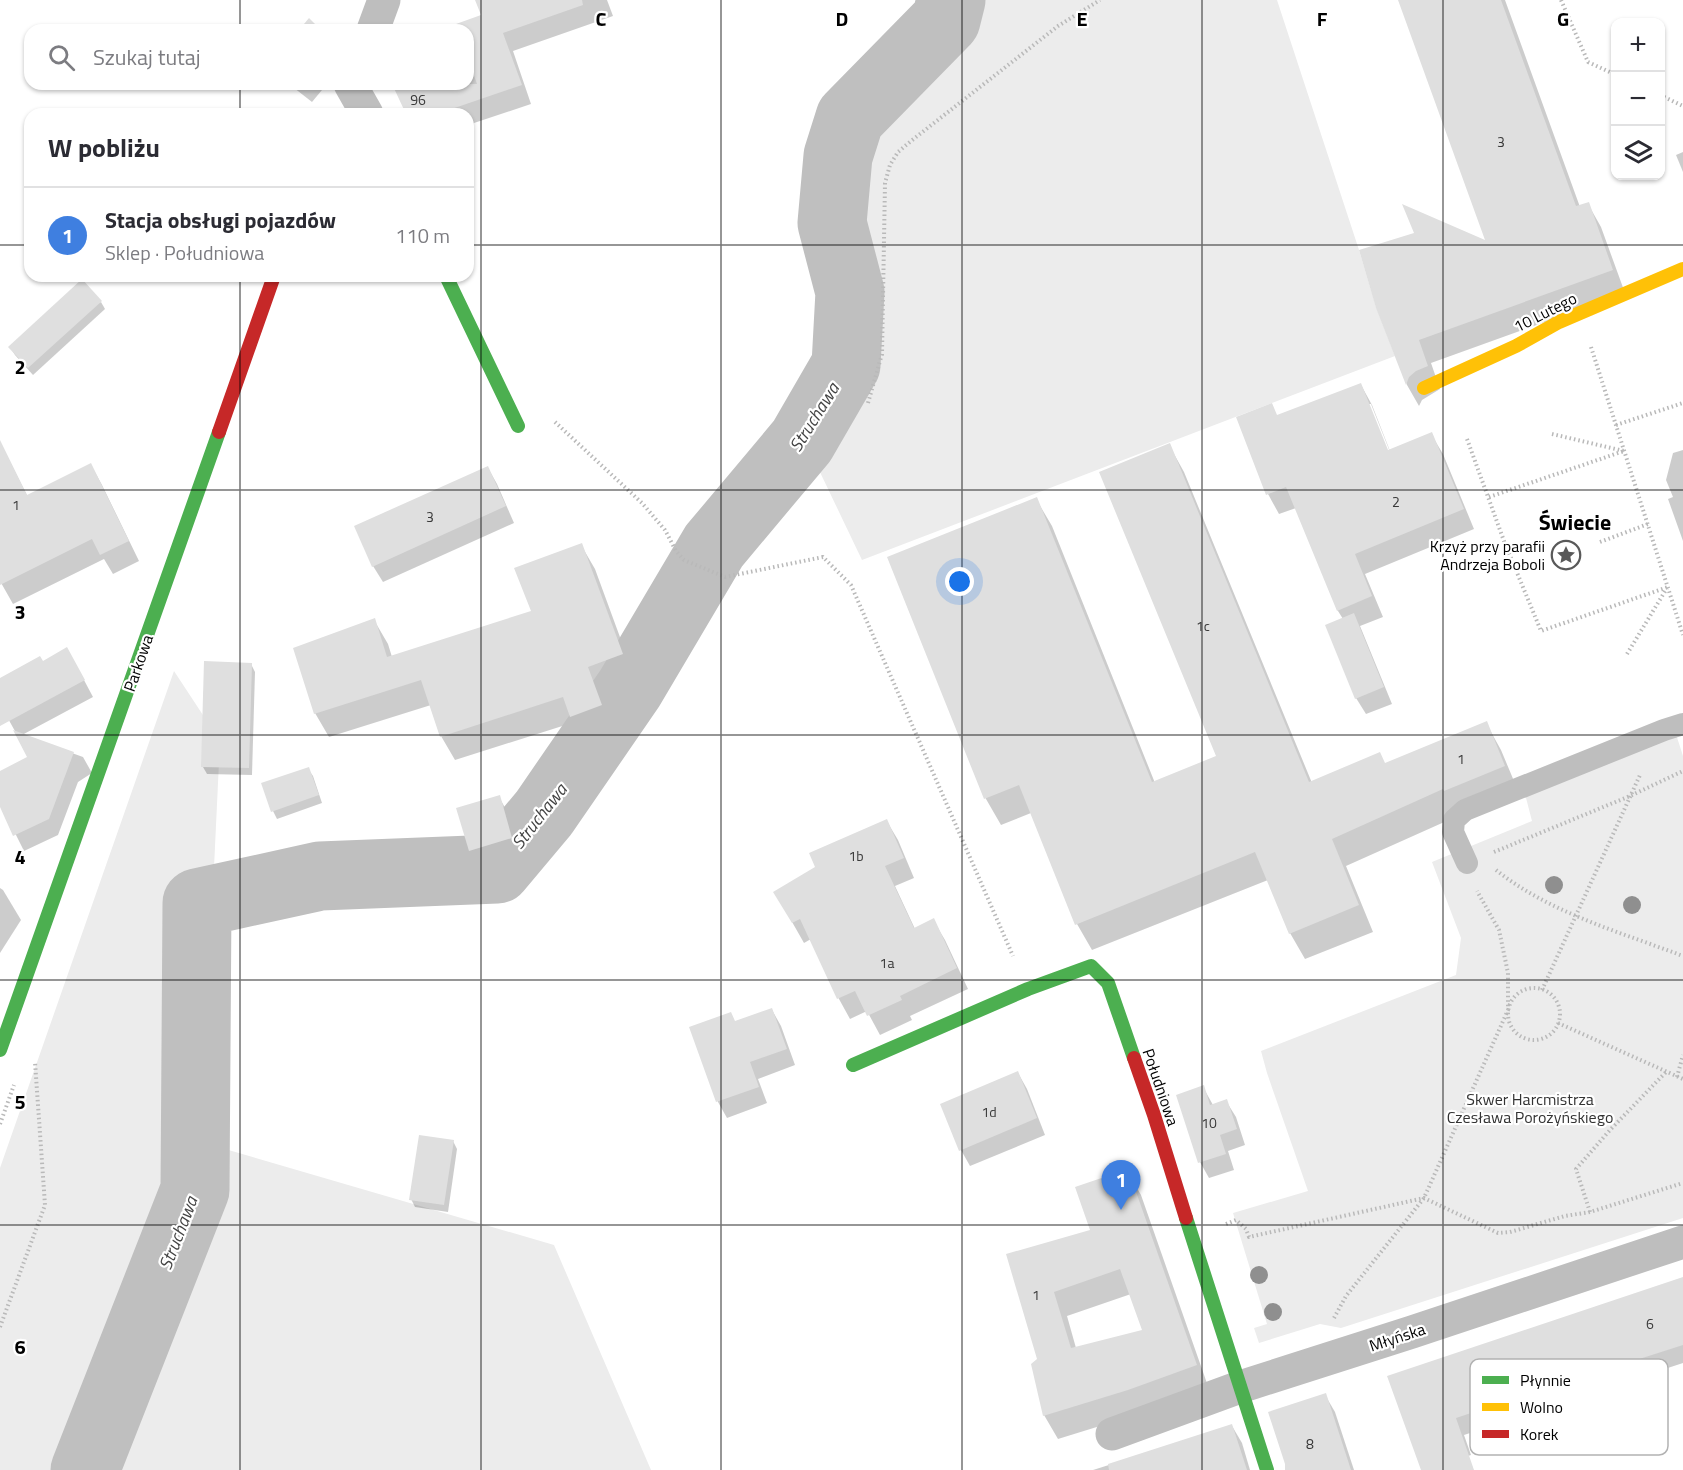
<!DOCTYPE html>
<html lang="pl">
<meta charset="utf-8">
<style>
body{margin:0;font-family:"Titillium Web",sans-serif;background:#f7f7f7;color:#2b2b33}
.controls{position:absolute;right:18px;top:18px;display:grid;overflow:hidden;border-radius:12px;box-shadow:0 2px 4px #0004}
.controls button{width:54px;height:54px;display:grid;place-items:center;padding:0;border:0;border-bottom:2px solid #e1e1e2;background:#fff;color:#2b2b33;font:30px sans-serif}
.you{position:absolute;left:960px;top:582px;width:21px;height:21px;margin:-15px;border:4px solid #fff;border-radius:50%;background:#1a73e8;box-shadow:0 0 0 9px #1a73e833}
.badge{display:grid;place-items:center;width:39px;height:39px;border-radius:50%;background:#595959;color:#fff;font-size:20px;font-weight:700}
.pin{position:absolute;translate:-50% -50px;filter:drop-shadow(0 2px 3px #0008)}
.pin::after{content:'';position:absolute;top:32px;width:21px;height:18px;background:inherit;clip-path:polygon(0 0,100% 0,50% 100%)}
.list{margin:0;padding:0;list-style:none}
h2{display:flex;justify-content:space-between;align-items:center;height:78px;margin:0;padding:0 24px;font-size:26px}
h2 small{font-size:20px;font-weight:400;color:#7c7c81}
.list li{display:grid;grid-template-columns:39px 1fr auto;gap:18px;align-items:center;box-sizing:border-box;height:96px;padding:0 24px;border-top:2px solid #e1e1e2}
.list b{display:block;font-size:22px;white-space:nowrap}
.list p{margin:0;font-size:20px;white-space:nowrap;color:#7c7c81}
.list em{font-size:20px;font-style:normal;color:#7c7c81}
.icon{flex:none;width:33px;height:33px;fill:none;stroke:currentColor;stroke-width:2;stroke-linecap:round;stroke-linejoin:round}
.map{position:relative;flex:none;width:1683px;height:1470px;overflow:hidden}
.search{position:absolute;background:#fff;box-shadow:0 2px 4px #0004;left:24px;top:24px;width:450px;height:66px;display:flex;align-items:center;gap:15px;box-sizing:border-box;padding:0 21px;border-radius:18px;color:#7c7c81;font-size:22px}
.panel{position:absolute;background:#fff;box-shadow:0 2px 4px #0004;left:24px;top:108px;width:450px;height:174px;border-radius:18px}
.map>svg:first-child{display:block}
</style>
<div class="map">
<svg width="1683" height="1470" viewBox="0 0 1683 1470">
<rect width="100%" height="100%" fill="#fff"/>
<g fill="#ececec">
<path d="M970,0H1277L1359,250L1376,307L1395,356L862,560L818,468L862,363L867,145L962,31Z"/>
<path d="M174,671L220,741L201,1142L554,1245L651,1470H0V1168Z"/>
<path d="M1674,728L1683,756V1218L1341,1328L1320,1324L1259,1343L1254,1328L1267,1324L1233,1213L1308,1191L1267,1073L1261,1051L1456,975L1461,938L1432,862L1532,821L1525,794Z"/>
</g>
<g fill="#0003" fill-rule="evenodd">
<path d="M477,0H607L613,16L513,51L531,104L468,125V114H407L394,84H468V30H460L483,16Z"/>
<path d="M1400,0H1505L1580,207L1588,204L1601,227L1625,293L1431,363L1440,389L1422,400L1419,406L1407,385L1378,307L1488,242Z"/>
<path d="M289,84H327L312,102Z"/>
<path d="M1683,152V172L1676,155Z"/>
<path d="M149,276H157L153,280Z"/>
<path d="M101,302L105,309L33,375L15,355L10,347Z"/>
<path d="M1361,385L1372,405L1390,451L1431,434L1443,454L1474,529L1365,574L1383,617L1360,626L1392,704L1366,714L1356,698L1343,619L1338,611L1296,508L1279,514L1268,494L1278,416ZM1368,404H1371L1392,457L1389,458Z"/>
<path d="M1169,445L1184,472L1312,783L1385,764L1486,723L1501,750L1519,793L1460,815L1346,866L1373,932L1305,959L1290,933L1268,880L1092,950L1077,924L1031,813L1001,825L986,799L889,558L1036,499L1052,526L1155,783L1218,757Z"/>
<path d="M1683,450V541L1668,499L1673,497L1666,480L1673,453Z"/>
<path d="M4,451L28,497L91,465L102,485L139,561L113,574L104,559L13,604L0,581V453Z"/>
<path d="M488,468L497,484L514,523L383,582L373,566Z"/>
<path d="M581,545L595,569L635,678L600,691L615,729L585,740L575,722L455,760L441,736L431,705L329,737L315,713L374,620L388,644L392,657L533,612Z"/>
<path d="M42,663L76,665L93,697L22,735L83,757L92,773L78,782L58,835L24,851L0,803L32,762L0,704V680Z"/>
<path d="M251,664L255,672L252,775L207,774L203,767Z"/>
<path d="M308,769L313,776L322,803L277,819L273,811L263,784Z"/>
<path d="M499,797L508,813L520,855L480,867L471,851L458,809Z"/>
<path d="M886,820L898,840L914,878L895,886L915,929L933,920L945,940L968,989L910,1016L912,1020L880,1035L867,1011L850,1019L839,999L811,939L804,943L775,892L817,867Z"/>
<path d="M0,888L3,890L21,920L0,953Z"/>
<path d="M772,1010L781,1026L795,1065L758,1079L767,1103L727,1118L718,1102L691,1028L736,1023Z"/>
<path d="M1018,1073L1027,1089L1045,1135L970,1166L961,1150Z"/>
<path d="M1203,1087L1213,1105L1226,1101L1236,1117L1245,1145L1228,1151L1234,1170L1209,1178L1200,1162Z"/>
<path d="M453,1141L457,1149L448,1212L415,1207L411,1199Z"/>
<path d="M1127,1171L1141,1195L1209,1389L1142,1413L1058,1439L1044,1415L1038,1360L1008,1255L1092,1231ZM1131,1294L1144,1331L1076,1348L1067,1316Z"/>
<path d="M1683,1279V1363L1464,1435L1471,1455L1426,1470L1389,1377Z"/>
<path d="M1325,1395L1335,1412L1354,1470H1287Z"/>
<path d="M1232,1426L1242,1443L1250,1470H1093Z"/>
</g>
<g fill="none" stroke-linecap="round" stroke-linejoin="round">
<path stroke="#bfbfbf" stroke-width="69" d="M85,1470L195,1190L197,903L320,876L497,869L544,813L630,688L714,546L802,441L846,365L850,292L832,223L838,156L850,118L946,20L951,0"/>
</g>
<g fill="#dfdfdf" fill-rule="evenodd">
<path d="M475,0H582L583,5L503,33L522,85L437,114H406L392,84H477L468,58V30H458L456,24L481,15Z"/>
<path d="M1398,0H1501L1576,206L1589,202L1613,270L1419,340L1428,366L1416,371L1409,377L1406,385L1376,308L1359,250L1414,233L1402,204L1485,240Z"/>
<path d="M309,18L321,30H299Z"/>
<path d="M82,279L102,301L28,368L8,347Z"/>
<path d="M1361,383L1388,450L1432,432L1464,509L1355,554L1372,596L1337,611L1286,487L1266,495L1236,417L1272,403L1277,415Z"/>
<path d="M0,440L27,495L91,463L129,541L100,555L92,539L0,585Z"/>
<path d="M1170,443L1309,782L1380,752L1385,763L1487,721L1505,766L1444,791L1443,789L1332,839L1359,905L1289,934L1255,852L1075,925L1019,785L984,799L887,557L1037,497L1152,782L1216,756L1099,472Z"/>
<path d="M488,466L506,506L372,567L354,526Z"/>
<path d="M582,543L623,654L588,667L602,705L570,717L563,697L440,737L421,680L314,714L293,648L375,618L387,657L531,611L514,568Z"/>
<path d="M1354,613L1384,687L1355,699L1325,625Z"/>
<path d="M67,647L85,680L0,726V678L40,656L43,661Z"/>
<path d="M204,661L252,663L249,768L201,767Z"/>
<path d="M13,730L74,752L49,819L13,836L0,807V771L27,757Z"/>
<path d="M309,767L319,795L271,812L261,783Z"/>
<path d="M500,795L512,838L469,851L456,808Z"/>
<path d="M887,819L904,858L885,866L914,928L934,918L957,968L900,996L902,1000L867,1016L855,991L837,999L800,919L792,923L773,892L815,867L809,853Z"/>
<path d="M772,1008L787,1049L750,1062L759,1087L716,1102L689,1027L731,1012L735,1021Z"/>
<path d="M1018,1071L1037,1118L959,1151L940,1104Z"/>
<path d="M1204,1085L1210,1105L1227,1099L1237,1129L1220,1135L1226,1154L1198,1163L1176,1095Z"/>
<path d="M419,1135L454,1140L444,1205L409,1200Z"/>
<path d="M1128,1169L1197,1365L1128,1390L1043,1416L1031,1364L1037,1359L1006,1254L1090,1230L1075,1187ZM1120,1269L1142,1330L1071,1348L1054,1292Z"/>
<path d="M1683,1277V1345L1630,1362V1360L1456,1418L1474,1470H1421L1387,1376Z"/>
<path d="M1326,1393L1351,1470H1285V1464L1268,1412Z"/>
<path d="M1232,1424L1247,1470H1109L1108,1464Z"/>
</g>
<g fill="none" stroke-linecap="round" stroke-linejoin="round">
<g stroke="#b9b9b9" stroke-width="4" stroke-dasharray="1.5 3" stroke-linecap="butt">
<path d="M1561,0L1588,62L1616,75"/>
<path d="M1660,95L1683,106"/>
<path d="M1591,347L1683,635"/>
<path d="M868,403L882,354L885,183L890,165L898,152L911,141L1058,26L1100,0"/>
<path d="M555,422L642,503L665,530L676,551L684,560L725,577L823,557L851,585L1013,956"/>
<path d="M1616,425L1683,403"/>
<path d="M1552,434L1624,451"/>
<path d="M1467,439L1504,541L1541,631L1668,587"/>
<path d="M1489,497L1624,451"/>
<path d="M1600,542L1648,524"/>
<path d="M1627,654L1667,588"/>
<path d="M1494,852L1630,796L1683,771"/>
<path d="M1496,870C1550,913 1620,932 1683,956"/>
<circle cx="1534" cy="1014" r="26"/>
<path d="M1542,990L1640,775"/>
<path d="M1558,1023L1683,1079"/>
<path d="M1677,1077L1683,1055"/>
<path d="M0,1124L14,1085"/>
<path d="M1590,1212L1576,1169L1610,1130L1667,1071"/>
<path d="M1226,1224L1236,1220L1246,1229L1249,1237L1424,1198L1498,1233L1510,1232L1565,1216L1590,1212L1683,1183"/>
<path d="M1334,1318L1346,1296L1424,1198L1508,1010V973L1499,930L1477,891"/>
<path d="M0,1327L45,1205L35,1062"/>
</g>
<path stroke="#bebebe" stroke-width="22" d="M1467,863L1453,832L1454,820L1465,810L1664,730L1683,724"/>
<g stroke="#bebebe" stroke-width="33">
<path d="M373,30L384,0"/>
<path d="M350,84L367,114"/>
<path d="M1112,1434L1240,1387L1412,1332L1683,1242"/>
</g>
<g stroke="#4caf50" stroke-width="14">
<path d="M446,276L518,426"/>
<path d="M0,1050L219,432"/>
<path d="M853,1065L1028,989L1091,966L1108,983L1134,1058"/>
<path d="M1186,1218L1267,1470"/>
</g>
<path stroke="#ffc107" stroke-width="14" d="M1424,388L1516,346L1559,322L1683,269"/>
<g stroke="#c62828" stroke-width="14">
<path d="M219,432L274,276"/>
<path d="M1134,1058L1154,1115L1186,1218"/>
</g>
</g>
<g fill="#8f8f8f">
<circle cx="1554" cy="885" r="9"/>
<circle cx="1632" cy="905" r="9"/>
<circle cx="1259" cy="1275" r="9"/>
<circle cx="1273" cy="1312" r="9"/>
</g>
<path fill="none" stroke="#000" stroke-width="1.5" stroke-opacity="0.55" d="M240,0V30M481,0V1470M721,0V1470M962,0V1470M1202,0V1470M1443,0V1470M240,84V114M0,245H30M468,245H1683M240,276V1470M0,490H1683M0,735H1683M0,980H1683M0,1225H1683"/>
<defs>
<g id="sight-ring" transform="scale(1.5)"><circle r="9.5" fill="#fff" stroke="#595959" stroke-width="1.5"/><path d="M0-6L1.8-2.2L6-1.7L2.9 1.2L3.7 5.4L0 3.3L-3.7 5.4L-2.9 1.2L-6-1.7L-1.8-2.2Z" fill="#595959"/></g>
</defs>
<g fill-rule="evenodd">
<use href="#sight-ring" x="1566" y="555"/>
</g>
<g text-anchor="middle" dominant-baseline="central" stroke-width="4.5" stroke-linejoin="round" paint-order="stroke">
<g font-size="14" fill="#383838">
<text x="418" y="99">96</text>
<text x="1501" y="141">3</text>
<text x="1396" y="501">2</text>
<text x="16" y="504">1</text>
<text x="430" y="516">3</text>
<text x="1203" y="625">1c</text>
<text x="1461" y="758">1</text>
<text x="856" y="855">1b</text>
<text x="887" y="962">1a</text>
<text x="989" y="1111">1d</text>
<text x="1209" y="1122">10</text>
<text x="1036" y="1294">1</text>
<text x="1650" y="1323">6</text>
<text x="1310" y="1443">8</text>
</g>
<g font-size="16" fill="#000" stroke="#fff">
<text transform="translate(1545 312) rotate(-27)">10 Lutego</text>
<text transform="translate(138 663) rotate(-71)">Parkowa</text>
<text transform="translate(1161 1087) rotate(71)">Południowa</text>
<text transform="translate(1397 1337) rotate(-18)">Młyńska</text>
</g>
<g font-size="16" fill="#000" stroke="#fff" text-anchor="end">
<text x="1545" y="546">Krzyż przy parafii<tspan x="1545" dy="18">Andrzeja Boboli</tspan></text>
</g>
<g font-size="16" fill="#333" stroke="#fff">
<text x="1530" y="1099">Skwer Harcmistrza<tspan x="1530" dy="18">Czesława Porożyńskiego</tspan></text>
</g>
<g font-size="18" font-style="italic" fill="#444" stroke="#fff">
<text transform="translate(814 417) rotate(-58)">Struchawa</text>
<text transform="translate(539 816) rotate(-52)">Struchawa</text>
<text transform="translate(178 1233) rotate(-69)">Struchawa</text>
</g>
<g font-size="22" font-weight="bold" fill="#000" stroke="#fff">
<text x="1575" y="522">Świecie</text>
</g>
</g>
<rect x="1470" y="1359" width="198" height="96" rx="9" fill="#fff" stroke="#b2b2b2" stroke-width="1.5"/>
<rect x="1482" y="1376" width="27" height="8" fill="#4caf50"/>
<rect x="1482" y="1403" width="27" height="8" fill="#ffc107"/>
<rect x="1482" y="1430" width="27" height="8" fill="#c62828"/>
<g font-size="16" fill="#000">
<text x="1520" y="1386">Płynnie</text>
<text x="1520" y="1413">Wolno</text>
<text x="1520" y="1440">Korek</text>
</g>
<g font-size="20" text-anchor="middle" font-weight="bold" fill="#000" stroke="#fff" stroke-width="4.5" stroke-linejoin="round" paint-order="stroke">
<text x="601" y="26">C</text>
<text x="842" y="26">D</text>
<text x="1082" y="26">E</text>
<text x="1322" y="26">F</text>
<text x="1563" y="26">G</text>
<text x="20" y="374">2</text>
<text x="20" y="619">3</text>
<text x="20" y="864">4</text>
<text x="20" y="1109">5</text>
<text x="20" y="1354">6</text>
</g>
</svg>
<div class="controls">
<button>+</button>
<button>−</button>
<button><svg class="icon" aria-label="layers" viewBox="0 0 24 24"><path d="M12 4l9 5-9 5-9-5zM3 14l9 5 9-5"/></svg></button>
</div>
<div class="you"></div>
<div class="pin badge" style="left:1121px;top:1210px;background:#3f7fe0">1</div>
<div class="search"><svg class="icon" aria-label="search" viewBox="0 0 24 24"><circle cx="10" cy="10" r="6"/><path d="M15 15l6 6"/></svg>Szukaj tutaj</div>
<section class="panel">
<h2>W pobliżu<small></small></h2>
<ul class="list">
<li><span class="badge" style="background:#3f7fe0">1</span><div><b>Stacja obsługi pojazdów</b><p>Sklep · Południowa</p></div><em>110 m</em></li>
</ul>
</section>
</div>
